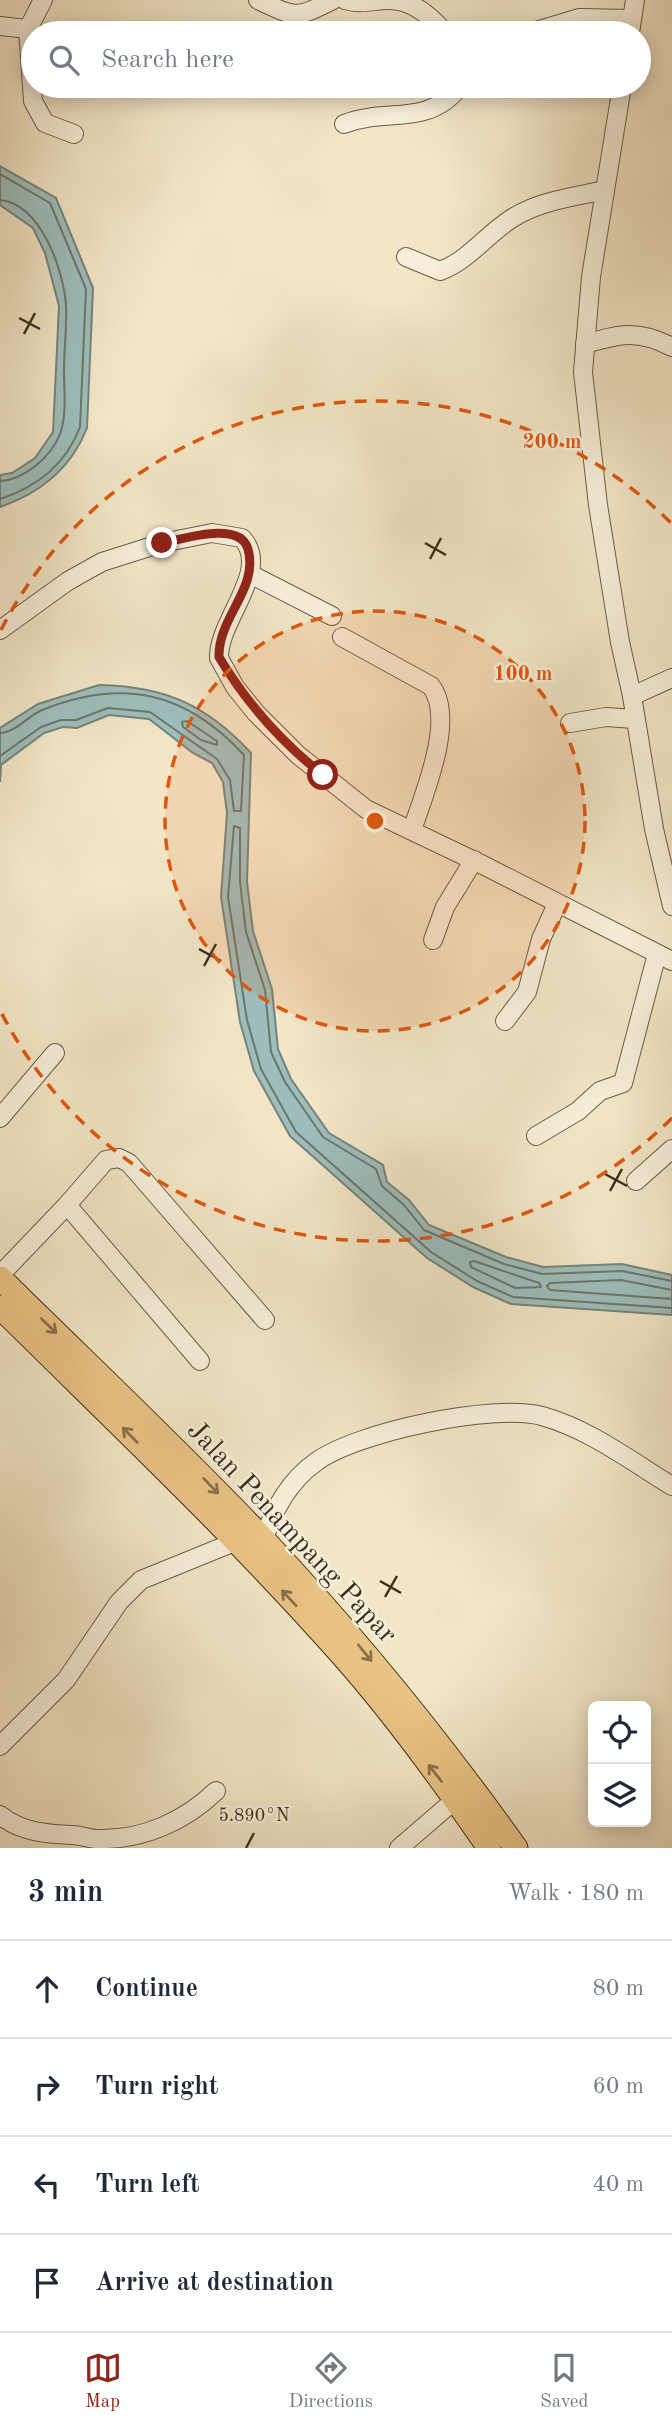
<!DOCTYPE html>
<meta charset="utf-8">
<style>
body{margin:0;font-family:"Old Standard TT",serif;background:#f6f6f7;color:#1f2937}
.controls{position:absolute;right:21px;bottom:21px;display:grid;overflow:hidden;border-radius:10px;box-shadow:0 4px 18px #0003}
.controls button{width:63px;height:63px;display:grid;place-items:center;padding:0;border:0;border-bottom:2px solid #e0e1e3;background:#fff;color:#1f2937;font:35px sans-serif}
.stop{position:absolute;width:21px;height:21px;margin:-16px;border:5px solid #8f2418;border-radius:50%;background:#fff}
.stop.end{background:#8f2418;border-color:#fff;box-shadow:0 2px 7px #0008}
.list{margin:0;padding:0;list-style:none}
h2{display:flex;justify-content:space-between;align-items:center;height:91px;margin:0;padding:0 28px;font-size:30px}
h2 small{font-size:23px;font-weight:400;color:#747a83}
.list li{display:grid;grid-template-columns:46px 1fr auto;gap:21px;align-items:center;box-sizing:border-box;height:98px;padding:0 28px;border-top:2px solid #e0e1e3}
.list b{display:block;font-size:26px;white-space:nowrap}
.list em{font-size:23px;font-style:normal;color:#747a83}
.icon{flex:none;width:38px;height:38px;fill:none;stroke:currentColor;stroke-width:2;stroke-linecap:round;stroke-linejoin:round}
.map{position:relative;flex:none;width:672px;height:1848px;overflow:hidden}
.search{position:absolute;background:#fff;box-shadow:0 4px 18px #0003;left:21px;right:21px;top:21px;height:77px;display:flex;align-items:center;gap:18px;box-sizing:border-box;padding:0 24px;border-radius:38px;color:#747a83;font-size:26px}
.sheet{height:483px;background:#fff}
nav{display:flex;justify-content:space-around;align-items:center;box-sizing:border-box;height:98px;border-top:2px solid #e0e1e3;background:#fff;font-size:19px;color:#747a83}
nav a{display:grid;justify-items:center;gap:4px}
nav .on{color:#8f2418}
.map>svg:first-child{display:block}
</style>
<div class="map">
<svg width="672" height="1848" viewBox="0 0 672 1848">
<rect width="100%" height="100%" fill="#f2e6c6"/>
<filter id="stains"><feTurbulence type="fractalNoise" baseFrequency=".00286" numOctaves="4"/><feColorMatrix values="0 0 0 0 .2 0 0 0 0 .09 0 0 0 0 .02 0 0 0 .5 -.17"/></filter>
<radialGradient id="worn" r=".72"><stop offset=".6" stop-color="#630" stop-opacity="0"/><stop offset="1" stop-color="#630" stop-opacity=".3"/></radialGradient>
<g fill="#9dbebc" stroke="#76847c" stroke-width="2">
<path d="M0,166L56,198L93,288L87,428C71,469 41,493 0,507V475L12,473L35,458L53,432L59,306L45,253L33,228L0,205Z"/>
<path d="M99,685C164,686 207,705 251,753L247,882L253,931L272,989L278,1049L291,1079L329,1133L383,1165L387,1182L409,1200L429,1225L506,1257L543,1267L622,1264L672,1275V1315L511,1304L473,1287L427,1258L290,1136L254,1071L240,1022L221,897L227,813L223,782L212,763L193,753L149,719L109,715L77,728L63,727L44,733L1,765L0,782V728L38,704Z"/>
</g>
<g fill="none" stroke-linecap="round" stroke-linejoin="round">
<g stroke="#6c766c" stroke-width="2">
<path d="M0,174L50,203L86,289L80,427C66,464 37,487 0,499"/>
<path d="M0,200C41,204 64,271 66,306C67,327 64,349 64,370C64,390 67,415 60,434C51,457 24,480 0,481"/>
<path d="M187,721L217,741V745L201,740L183,727L182,722Z"/>
<path d="M0,733C16,732 28,716 42,710C122,678 185,691 244,755L241,811H234L230,780L217,759L150,712L108,708L76,720H61L41,727L0,756"/>
<path d="M474,1261L539,1283L541,1287L515,1288L471,1267L470,1262Z"/>
<path d="M672,1281L622,1271L542,1274L504,1264L424,1230L404,1205L382,1186L376,1169L323,1137L285,1082L271,1052L265,990L246,932L240,882V828L234,826L228,897L247,1020L261,1069L296,1132L431,1252L477,1281L513,1297L672,1308"/>
<path d="M672,1290L621,1280L550,1283L547,1286L550,1290L672,1299"/>
</g>
<g stroke="#6a5c46" stroke-width="20">
<g id="minor">
<path d="M43,0L28,29L33,101L45,123L74,134"/>
<path d="M258,0C297,18 295,19 333,0"/>
<path d="M345,0C362,5 372,0 389,0C413,0 431,16 445,33"/>
<path d="M0,26L28,29"/>
<path d="M529,33L579,18L632,19"/>
<path d="M630,33L635,0"/>
<path d="M622,86L591,277L583,372L598,505L620,642L632,696L654,829L672,906"/>
<path d="M344,124C386,107 428,128 460,86"/>
<path d="M406,257L440,271C468,261 486,235 511,219C538,201 573,197 605,190"/>
<path d="M585,344C620,334 637,329 672,347"/>
<path d="M250,574L332,616"/>
<path d="M0,630L68,581L102,562L162,543L212,533L242,538C272,570 218,620 219,658L235,687L256,713L298,755L366,809L481,864L672,961"/>
<path d="M342,637L431,686C456,719 424,794 412,830"/>
<path d="M632,696L672,678"/>
<path d="M570,723L606,717L634,719"/>
<path d="M433,940L445,907L474,860"/>
<path d="M505,1021L527,992L541,939L557,904"/>
<path d="M0,1118L55,1053"/>
<path d="M536,1136L578,1111L600,1091L623,1083L657,954"/>
<path d="M636,1181L672,1149"/>
<path d="M67,1205L106,1160L119,1158L129,1163L265,1320"/>
<path d="M0,1275L67,1205L200,1361"/>
<path d="M264,1539C273,1510 290,1480 316,1462C356,1432 494,1403 542,1416C589,1429 631,1461 672,1486"/>
<path d="M0,1746L66,1680L119,1602L141,1580L237,1541"/>
<path d="M0,1815C21,1832 46,1834 72,1835C81,1835 89,1839 99,1839C143,1840 185,1821 216,1791"/>
<path d="M399,1848L456,1799"/>
</g>
</g>
<g stroke="#3c2e1c" stroke-width="25">
<g id="major">
<path d="M0,1278C88,1365 179,1450 264,1540C355,1637 439,1740 516,1848"/>
<path d="M0,1307C115,1421 234,1533 341,1654C395,1715 443,1781 489,1848"/>
</g>
</g>
<use href="#minor" stroke="#f7efda" stroke-width="18"/>
<use href="#major" stroke="#e9c383" stroke-width="23"/>
</g>
<defs><path id="oneway-shaft" d="M-6 0H5M1.5-3L5.5 0L1.5 3" fill="none" stroke-width="1.6" stroke-linecap="round" stroke-linejoin="round" transform="scale(1.75)"/></defs>
<g stroke="#8a714a">
<use href="#oneway-shaft" transform="translate(49 1326) rotate(44)"/>
<use href="#oneway-shaft" transform="translate(130 1435) rotate(-135)"/>
<use href="#oneway-shaft" transform="translate(211 1486) rotate(46)"/>
<use href="#oneway-shaft" transform="translate(289 1598) rotate(-133)"/>
<use href="#oneway-shaft" transform="translate(365 1653) rotate(51)"/>
<use href="#oneway-shaft" transform="translate(435 1773) rotate(-128)"/>
</g>
<g fill="none" stroke-linecap="round" stroke-linejoin="round">
<path stroke="#8f2418" stroke-width="9" d="M162,543C183,539 240,520 248,549C259,589 218,617 219,657C247,704 280,741 323,775"/>
</g>
<path fill="none" stroke="#3c2e1c" stroke-width="2.5" d="M19,318L40,329M24,334L35,313M425,543L446,555M430,559L441,538M199,949L221,961M204,966L216,944M605,1174L627,1186M610,1191L622,1169M380,1581L401,1593M385,1597L397,1576M246,1848L254,1833"/>
<circle cx="375" cy="821" r="210" fill="#df570d" fill-opacity=".12"/>
<g fill="none" stroke="#df570d" stroke-width="3.5" stroke-dasharray="12 9">
<circle cx="375" cy="821" r="210"/>
<path d="M672 1118A420 420 0 0 1 1 1012M1 630A420 420 0 0 1 672 524"/>
</g>
<g text-anchor="middle" dominant-baseline="central" stroke-width="5" stroke-linejoin="round" paint-order="stroke">
<g font-size="28" fill="#3c2e1c" stroke="#f7efda">
<text transform="translate(291 1533) rotate(47)">Jalan Penampang Papar</text>
</g>
</g>
<g font-size="18" text-anchor="middle" fill="#3c2e1c" stroke="#f7efda" stroke-width="5" stroke-linejoin="round" paint-order="stroke">
<text x="254" y="1821">5.890°N</text>
</g>
<circle cx="375" cy="821" r="10" fill="#df570d" stroke="#f7efda" stroke-width="3.5"/>
<g font-size="21" text-anchor="middle" font-weight="bold" fill="#df570d" stroke="#f7efda" stroke-width="5" stroke-linejoin="round" paint-order="stroke">
<text x="552" y="448">200 m</text>
<text x="523" y="680">100 m</text>
</g>
<rect width="100%" height="100%" filter="url(#stains)"/>
<rect width="100%" height="100%" fill="url(#worn)"/>
</svg>
<div class="controls">
<button><svg class="icon" aria-label="locate" viewBox="0 0 24 24"><circle cx="12" cy="12" r="6"/><path d="M12 2v4M12 18v4M2 12h4M18 12h4"/></svg></button>
<button><svg class="icon" aria-label="layers" viewBox="0 0 24 24"><path d="M12 4l9 5-9 5-9-5zM3 14l9 5 9-5"/></svg></button>
</div>
<div class="stop" style="left:323px;top:775px"></div>
<div class="stop end" style="left:162px;top:543px"></div>
<div class="search"><svg class="icon" aria-label="search" viewBox="0 0 24 24"><circle cx="10" cy="10" r="6"/><path d="M15 15l6 6"/></svg>Search here</div>
</div>
<section class="sheet">
<h2>3 min<small>Walk · 180 m</small></h2>
<ul class="list">
<li><svg class="icon" aria-label="ahead" viewBox="0 0 24 24"><path d="M12 20V5M6 11l6-6 6 6"/></svg><div><b>Continue</b></div><em>80 m</em></li>
<li><svg class="icon" aria-label="right" viewBox="0 0 24 24"><path d="M7 20v-9h11M14 6l5 5-5 5"/></svg><div><b>Turn right</b></div><em>60 m</em></li>
<li><svg class="icon" aria-label="left" viewBox="0 0 24 24"><path d="M17 20v-9H6M10 6l-5 5 5 5"/></svg><div><b>Turn left</b></div><em>40 m</em></li>
<li><svg class="icon" aria-label="arrive" viewBox="0 0 24 24"><path d="M6 21V4h12l-3 4 3 4H6"/></svg><div><b>Arrive at destination</b></div></li>
</ul>
</section>
<nav>
<a class="on"><svg class="icon" aria-label="map" viewBox="0 0 24 24"><path d="M3 6l6-2 6 2 6-2v14l-6 2-6-2-6 2zM9 4v14M15 6v14"/></svg>Map</a>
<a><svg class="icon" aria-label="directions" viewBox="0 0 24 24"><path d="M12 3l9 9-9 9-9-9zM9 14v-3h6M13 9l2 2-2 2"/></svg>Directions</a>
<a><svg class="icon" aria-label="saved" viewBox="0 0 24 24"><path d="M7 4h10v16l-5-4-5 4z"/></svg>Saved</a>
</nav>
